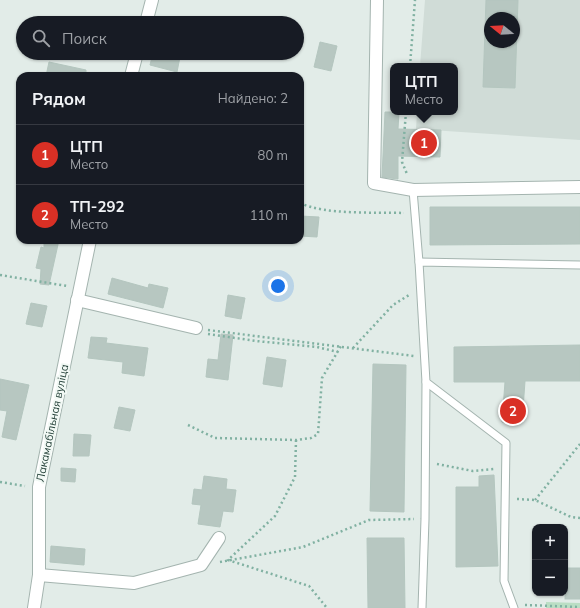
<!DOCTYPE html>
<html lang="ru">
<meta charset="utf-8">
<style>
body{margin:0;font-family:Mulish,sans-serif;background:#20242c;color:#f1f3f6}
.controls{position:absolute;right:12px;bottom:12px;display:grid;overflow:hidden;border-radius:8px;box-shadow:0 1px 3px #0004}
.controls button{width:36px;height:36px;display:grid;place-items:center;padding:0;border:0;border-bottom:1px solid #363941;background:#171b24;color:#f1f3f6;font:20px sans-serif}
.compass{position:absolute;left:484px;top:12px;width:36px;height:36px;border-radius:50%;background:#171b24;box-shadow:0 1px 3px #0004;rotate:288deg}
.you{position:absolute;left:278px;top:286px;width:14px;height:14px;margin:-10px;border:3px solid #fff;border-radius:50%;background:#1a73e8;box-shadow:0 0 0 6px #1a73e833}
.badge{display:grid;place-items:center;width:26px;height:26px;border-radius:50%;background:#d93025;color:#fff;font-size:13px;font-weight:700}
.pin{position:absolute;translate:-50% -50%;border:2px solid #fff;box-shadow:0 1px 4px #0006}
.popup{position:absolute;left:390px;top:63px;width:68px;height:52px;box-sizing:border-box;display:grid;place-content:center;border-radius:8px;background:#171b24;filter:drop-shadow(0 1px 3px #0005);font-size:13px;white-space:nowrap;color:#9ea1a6}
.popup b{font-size:15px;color:#f1f3f6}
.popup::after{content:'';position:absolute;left:50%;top:100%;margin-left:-8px;border:8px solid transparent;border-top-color:#171b24}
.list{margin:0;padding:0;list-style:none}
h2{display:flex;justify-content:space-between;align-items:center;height:52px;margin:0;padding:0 16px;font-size:17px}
h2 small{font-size:13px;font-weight:400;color:#9ea1a6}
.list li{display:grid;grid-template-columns:26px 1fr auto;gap:12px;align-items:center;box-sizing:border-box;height:60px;padding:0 16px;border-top:1px solid #363941}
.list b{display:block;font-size:15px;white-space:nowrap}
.list p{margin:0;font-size:13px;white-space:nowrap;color:#9ea1a6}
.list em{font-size:13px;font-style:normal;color:#9ea1a6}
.icon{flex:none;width:22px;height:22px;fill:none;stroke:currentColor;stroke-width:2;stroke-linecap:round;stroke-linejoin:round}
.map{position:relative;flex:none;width:580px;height:608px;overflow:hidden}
.search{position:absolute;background:#171b24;box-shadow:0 1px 3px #0004;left:16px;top:16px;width:288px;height:44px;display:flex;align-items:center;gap:10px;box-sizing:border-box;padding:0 14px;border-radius:22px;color:#9ea1a6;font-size:15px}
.panel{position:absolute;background:#171b24;box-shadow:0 1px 3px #0004;left:16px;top:72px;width:288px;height:172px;border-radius:12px}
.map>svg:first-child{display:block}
</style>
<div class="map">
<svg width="580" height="608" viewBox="0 0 580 608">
<rect width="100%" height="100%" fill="#e2ece8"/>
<path fill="#d0dcd7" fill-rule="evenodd" d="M425,0H580V140L416,129L417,112H455V66H420ZM490,18H514V42H490Z"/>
<path fill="#badec4" d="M546,602L580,603V608H546Z"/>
<g fill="#b7c7c1" stroke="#b4c6bf" fill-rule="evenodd">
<path d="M486,0H518L515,88L483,87ZM490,18H514V42H490Z"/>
<path d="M320,42L337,46L331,71L314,67Z"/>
<path d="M153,53H163L180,57L177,72L150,65Z"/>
<path d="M49,62L86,70V76H46Z"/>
<path d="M385,112H399L398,129L441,130L440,157L398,156V179L382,177Z"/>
<path d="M430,207H580V244L430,245Z"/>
<path d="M300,216L319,217L317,237L300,236Z"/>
<path d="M44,240H59L49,285L40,284L41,269L36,268L41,247L44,248Z"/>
<path d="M112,278L148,288L149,284L168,288L163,308L108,294Z"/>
<path d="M228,295L245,298L241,319L225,316Z"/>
<path d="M31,303L47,306L42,327L26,324Z"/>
<path d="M221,334L233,335L228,380L206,377L208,359L218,360Z"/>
<path d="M91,337L107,338L106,343L148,348L144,376L122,373L123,362L88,358Z"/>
<path d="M580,345V381H525L522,423L502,422L505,382H454V347Z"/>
<path d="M267,357L286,360L282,387L263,384Z"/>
<path d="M373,364L406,365L404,512L370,511Z"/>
<path d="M0,379L29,385L16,440L2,437L7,411L0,410Z"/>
<path d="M119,407L135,410L130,431L114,428Z"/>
<path d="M74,434L91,435L89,456H73Z"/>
<path d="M61,468L76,469L75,482L61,481Z"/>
<path d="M494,475L498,566L456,567V487H479V476Z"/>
<path d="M204,476L227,479L226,489L236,490L233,512L223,511L220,527L198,524L201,505L192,504L194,489L202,490Z"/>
<path d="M367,538H404L405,608H368Z"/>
<path d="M51,546L85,549L84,565L50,562Z"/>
<rect x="565" y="568" width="15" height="31"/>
</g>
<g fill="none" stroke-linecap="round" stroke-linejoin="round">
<g stroke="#a4b4af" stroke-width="9">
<g id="service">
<path d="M413,190L419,262"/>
<path d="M422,608L425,519L426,382"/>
<path d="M514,608L504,581L506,443L426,382L419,262L580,265"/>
</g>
</g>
<g stroke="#a4b4af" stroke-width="14">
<g id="minor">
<path d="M377,0L374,183L413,190L580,187"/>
<path d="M146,23L152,0"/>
<path d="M131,76L137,53"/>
<path d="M77,300L196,328"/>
<path d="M39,575L134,583L201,565L219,538"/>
<path d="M34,608L39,575V487L90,240"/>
</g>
</g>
<g stroke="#81b1a2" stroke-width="2.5" stroke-dasharray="2 3" stroke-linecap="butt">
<path d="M410,66L415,0"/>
<path d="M406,112L402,162L407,174"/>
<path d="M300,203C325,215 374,212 404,213"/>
<path d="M0,275L67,286"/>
<path d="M208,330L414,356"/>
<path d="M208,334L256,341L317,347L338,352"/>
<path d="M353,348L393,305L409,295"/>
<path d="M188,425L215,438L296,440L311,438L318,434L322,378L341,346"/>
<path d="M296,440L295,477L275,516L228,560L309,586L327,608"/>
<path d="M437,464L473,471L494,469"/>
<path d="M0,482L25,486"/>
<path d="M517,499L535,500L571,517L580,518"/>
<path d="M535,500L580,444"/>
<path d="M220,562L303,547L369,520L414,519"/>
<path d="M525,605L580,607"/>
</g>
<use href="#service" stroke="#fff" stroke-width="7"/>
<use href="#minor" stroke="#fff" stroke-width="12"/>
</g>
<g text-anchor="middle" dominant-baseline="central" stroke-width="4" stroke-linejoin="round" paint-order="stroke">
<g font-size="11" fill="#213e36" stroke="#f2f9f5">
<text transform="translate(52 423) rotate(-78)">Лакамабільная вуліца</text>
</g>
</g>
</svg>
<div class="controls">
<button>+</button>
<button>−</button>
</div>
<svg class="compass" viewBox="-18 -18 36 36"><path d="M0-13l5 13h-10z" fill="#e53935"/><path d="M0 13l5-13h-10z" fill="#9ea1a6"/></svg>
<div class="you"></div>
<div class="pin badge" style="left:424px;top:143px">1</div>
<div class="popup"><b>ЦТП</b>Место</div>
<div class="pin badge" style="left:513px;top:411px">2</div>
<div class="search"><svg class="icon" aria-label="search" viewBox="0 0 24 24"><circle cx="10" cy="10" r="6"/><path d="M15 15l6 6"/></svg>Поиск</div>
<section class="panel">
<h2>Рядом<small>Найдено: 2</small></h2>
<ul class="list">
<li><span class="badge">1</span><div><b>ЦТП</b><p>Место</p></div><em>80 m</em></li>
<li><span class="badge">2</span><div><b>ТП-292</b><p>Место</p></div><em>110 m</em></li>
</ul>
</section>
</div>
